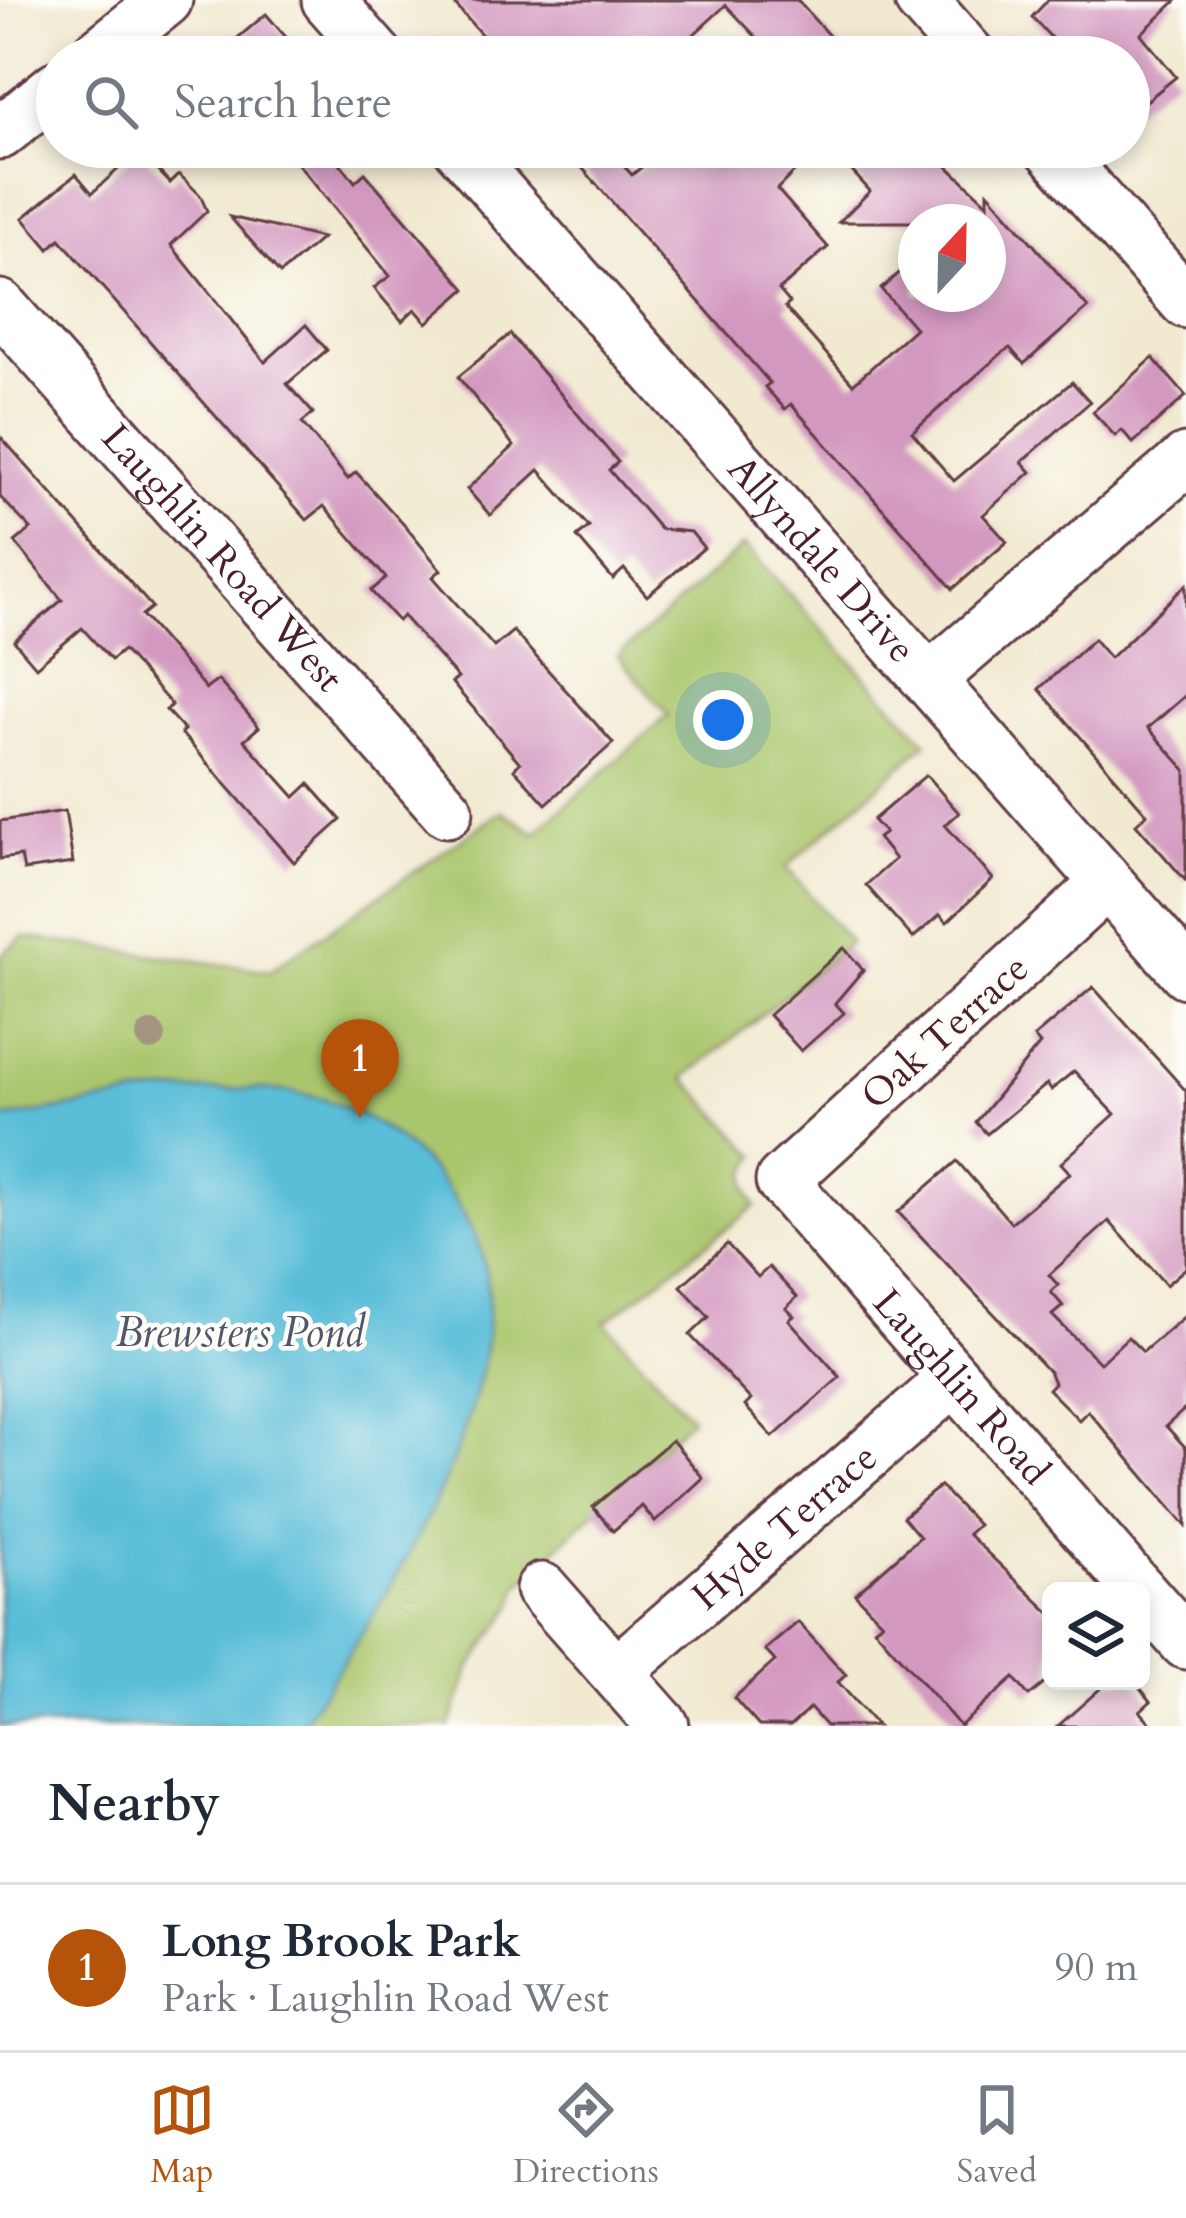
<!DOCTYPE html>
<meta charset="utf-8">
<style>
body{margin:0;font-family:Cardo,serif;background:#f2f2f3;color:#1f2937}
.controls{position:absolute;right:36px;bottom:36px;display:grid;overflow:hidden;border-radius:18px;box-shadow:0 6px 18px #0003}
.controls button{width:108px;height:108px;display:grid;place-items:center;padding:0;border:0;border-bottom:3px solid #e0e1e3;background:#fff;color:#1f2937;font:60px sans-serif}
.compass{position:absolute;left:898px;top:204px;width:108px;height:108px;border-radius:50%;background:#fff;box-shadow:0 6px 18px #0003;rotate:22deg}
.you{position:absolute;left:723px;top:720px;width:42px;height:42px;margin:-30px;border:9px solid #fff;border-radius:50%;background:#1a73e8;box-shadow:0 0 0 18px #1a73e833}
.badge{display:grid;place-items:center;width:78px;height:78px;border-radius:50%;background:#b45309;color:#fff;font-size:39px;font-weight:700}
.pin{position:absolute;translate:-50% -99px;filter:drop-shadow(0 3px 6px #0008)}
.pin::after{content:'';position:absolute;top:63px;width:42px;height:36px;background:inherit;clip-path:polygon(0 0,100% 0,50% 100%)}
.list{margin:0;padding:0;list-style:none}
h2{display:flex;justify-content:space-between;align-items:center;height:156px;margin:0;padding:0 48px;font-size:51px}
h2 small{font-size:39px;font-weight:400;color:#747a83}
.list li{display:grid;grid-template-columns:78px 1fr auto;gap:36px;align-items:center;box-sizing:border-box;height:168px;padding:0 48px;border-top:3px solid #e0e1e3}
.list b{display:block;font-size:45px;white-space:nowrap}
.list p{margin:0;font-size:39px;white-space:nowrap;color:#747a83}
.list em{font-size:39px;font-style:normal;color:#747a83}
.icon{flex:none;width:66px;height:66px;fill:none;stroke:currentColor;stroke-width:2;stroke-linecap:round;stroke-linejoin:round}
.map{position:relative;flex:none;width:1186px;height:1726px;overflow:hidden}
.search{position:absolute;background:#fff;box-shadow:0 6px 18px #0003;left:36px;right:36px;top:36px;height:132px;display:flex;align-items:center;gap:30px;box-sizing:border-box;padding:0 42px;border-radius:66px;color:#747a83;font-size:45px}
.sheet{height:324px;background:#fff}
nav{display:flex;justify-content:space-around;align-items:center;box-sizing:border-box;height:168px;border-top:3px solid #e0e1e3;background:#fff;font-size:33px;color:#747a83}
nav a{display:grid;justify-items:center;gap:6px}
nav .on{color:#b45309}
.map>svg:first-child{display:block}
</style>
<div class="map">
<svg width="1186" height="1726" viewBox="0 0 1186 1726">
<rect width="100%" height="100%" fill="#fdfcf7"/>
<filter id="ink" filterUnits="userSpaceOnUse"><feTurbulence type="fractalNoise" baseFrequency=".00833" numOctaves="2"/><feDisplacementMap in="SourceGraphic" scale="24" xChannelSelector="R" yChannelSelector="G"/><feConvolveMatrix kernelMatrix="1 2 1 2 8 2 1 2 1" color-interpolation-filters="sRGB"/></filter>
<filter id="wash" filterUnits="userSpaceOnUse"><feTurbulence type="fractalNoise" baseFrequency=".004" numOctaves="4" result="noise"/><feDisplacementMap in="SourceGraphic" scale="48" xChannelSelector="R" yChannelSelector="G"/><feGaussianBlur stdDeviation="2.7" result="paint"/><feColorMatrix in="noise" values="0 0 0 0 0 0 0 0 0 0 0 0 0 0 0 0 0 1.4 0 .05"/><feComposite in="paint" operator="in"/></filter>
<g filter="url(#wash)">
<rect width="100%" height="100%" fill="#f1e9d0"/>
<path fill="#aac66d" stroke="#7a724c" stroke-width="3" d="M744,545L927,743L786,867L850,943L684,1078L757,1156C742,1174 744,1188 756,1206L605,1322L691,1418L518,1586L514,1605L470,1668L450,1726H0V956L23,937L270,971L502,811L535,833L668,715L618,656Z"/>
<path fill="#5abed9" stroke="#526e82" stroke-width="3" d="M258,1089C322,1091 376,1115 422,1160C449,1187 478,1230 485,1269C510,1411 378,1616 299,1726H0V1119L162,1092Z"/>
<g id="blocks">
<g fill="#d398c0">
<path d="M451,0H797L848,57H775L726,5L669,57H501Z"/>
<path d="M1048,0H1177L1141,34L1176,77L1129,115V57H1069L1032,17Z"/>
<path d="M266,14L303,57H215Z"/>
<path d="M284,147H327L355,182L365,173L466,289L427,323L415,309L402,321L374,288L390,276Z"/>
<path d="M564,147H607L632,175L666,147H819L777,189L828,247L779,290L790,303L785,307L853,384L915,328L881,289L906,267L916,278V294H988V222H839L870,191L830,147H927L988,204V192L1088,308L1024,364L1010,348L1002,353L912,432L954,481L1072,382L1090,402L1022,462L1031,472L983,515L1007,542L953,589L791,404L785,409L765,387L770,383Z"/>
<path d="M139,150L170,183L179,174L200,195L207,211L171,245L265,362L306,325L327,350L287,384L313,413L302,423L348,479L356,472L406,527L441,570L433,577L494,647L513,631L613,743L546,804L514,769L520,763L452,683L458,678L403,616L398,621L371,591L386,578L324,506L307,520L60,239L49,249L23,218L76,174L92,193Z"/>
<path d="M230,217L322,238L280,274Z"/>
<path d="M510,334L618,462L609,470L660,529L691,532L704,548L647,596L624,569L613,579L577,537L589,527L539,470L490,515L467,489L514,446L458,377Z"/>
<path d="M1153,358L1186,396L1133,443L1122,430L1115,436L1093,412Z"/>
<path d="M0,436L152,607L142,615L206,689L218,680L259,727L244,740L295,797L309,784L341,820L294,862L181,733L184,730L166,710L172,705L123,650L111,660L82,628L36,667L14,641L62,600L15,542L31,529L0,497Z"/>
<path d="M1186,585V695L1148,728L1186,770V881L1136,824L1147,814L1039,689L1094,639L1110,658Z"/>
<path d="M926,775L959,813L945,825L993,879L947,922L940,915L913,938L866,885L895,859L878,838L885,833L873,820Z"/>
<path d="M65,811L73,863L24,870L21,856L0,859V821Z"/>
<path d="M844,948L863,970L835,1003L844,1013L801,1051L769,1015Z"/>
<path d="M1093,987L1186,1091V1268L1166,1285L1109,1221L1049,1275L1058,1285L1051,1292L1063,1306L1052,1315L1100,1363L1128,1337L1143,1352L1186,1315V1408L1166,1426L1186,1448V1526L1088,1411L1079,1420L1048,1389L1054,1383L1050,1373L898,1212L957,1161L1011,1223L1070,1173L1061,1163L1115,1114L1074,1071L1051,1090L1047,1084L987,1134L976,1122L1040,1044L1034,1037Z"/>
<path d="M727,1244L758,1277L769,1267L797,1297L786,1308L794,1316L789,1320L840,1377L773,1437L745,1406L751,1400L690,1335L709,1317L681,1286Z"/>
<path d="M672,1440L703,1478L655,1522L642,1506L613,1531L593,1507Z"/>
<path d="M940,1486L978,1525L968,1534L1051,1614V1678L1029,1696L1014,1678L960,1726L874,1628L882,1622L855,1594L920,1537L903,1517Z"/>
<path d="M798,1622L846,1675L838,1682L877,1726H826L810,1708L790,1726H759L734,1698L775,1661L765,1650Z"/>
<path d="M1109,1681H1134L1151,1701L1140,1711L1153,1726H1058Z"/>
</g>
</g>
</g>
<g filter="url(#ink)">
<use href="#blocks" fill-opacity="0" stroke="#633d44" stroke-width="3"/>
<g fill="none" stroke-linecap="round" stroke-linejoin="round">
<g stroke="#633d44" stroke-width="57">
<g id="minor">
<path d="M328,0L378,57"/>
<path d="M921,0L971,57"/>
<path d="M95,57L166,0"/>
<path d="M0,133L57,87"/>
<path id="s1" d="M459,147L1186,972"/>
<path d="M1050,147L1186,302"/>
<path id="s2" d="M0,306L447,811"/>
<path d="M931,678L1186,460"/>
<path id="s3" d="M1107,883L782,1181L1140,1591"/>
<path d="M542,1589L663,1726"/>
<path d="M1141,1592L1186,1643"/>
<path id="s4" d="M617,1672L954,1379"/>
</g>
</g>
<use href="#minor" stroke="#fff" stroke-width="51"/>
</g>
<circle fill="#a59580" cx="151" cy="1036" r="15"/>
</g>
<g text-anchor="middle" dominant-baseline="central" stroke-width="9" stroke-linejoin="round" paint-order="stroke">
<g font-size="39" fill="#4a1f2b" stroke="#fdfcf7">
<text stroke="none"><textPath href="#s2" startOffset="336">Laughlin Road West</textPath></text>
<text stroke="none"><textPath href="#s1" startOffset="549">Allyndale Drive</textPath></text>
<text transform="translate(945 1032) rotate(-42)">Oak Terrace</text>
<text stroke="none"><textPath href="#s3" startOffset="714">Laughlin Road</textPath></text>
<text stroke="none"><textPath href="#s4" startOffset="222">Hyde Terrace</textPath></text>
</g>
<g font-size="42" font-style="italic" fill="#505768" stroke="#fdfcf7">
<text x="240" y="1332">Brewsters Pond</text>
</g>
</g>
</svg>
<div class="controls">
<button><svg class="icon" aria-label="layers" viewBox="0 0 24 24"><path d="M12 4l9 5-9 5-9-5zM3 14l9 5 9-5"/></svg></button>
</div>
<svg class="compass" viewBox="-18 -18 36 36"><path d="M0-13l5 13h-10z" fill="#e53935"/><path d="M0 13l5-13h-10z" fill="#747a83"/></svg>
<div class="you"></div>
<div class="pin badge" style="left:360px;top:1118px">1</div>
<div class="search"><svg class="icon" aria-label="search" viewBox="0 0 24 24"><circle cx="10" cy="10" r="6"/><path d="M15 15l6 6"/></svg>Search here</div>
</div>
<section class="sheet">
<h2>Nearby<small></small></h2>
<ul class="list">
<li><span class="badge">1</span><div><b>Long Brook Park</b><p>Park · Laughlin Road West</p></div><em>90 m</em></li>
</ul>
</section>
<nav>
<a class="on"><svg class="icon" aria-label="map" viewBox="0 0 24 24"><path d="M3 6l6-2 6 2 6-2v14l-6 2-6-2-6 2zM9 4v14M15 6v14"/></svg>Map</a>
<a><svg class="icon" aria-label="directions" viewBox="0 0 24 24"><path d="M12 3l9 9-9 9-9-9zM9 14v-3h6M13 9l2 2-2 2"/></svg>Directions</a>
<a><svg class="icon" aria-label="saved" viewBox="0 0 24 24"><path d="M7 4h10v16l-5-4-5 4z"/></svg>Saved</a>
</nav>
